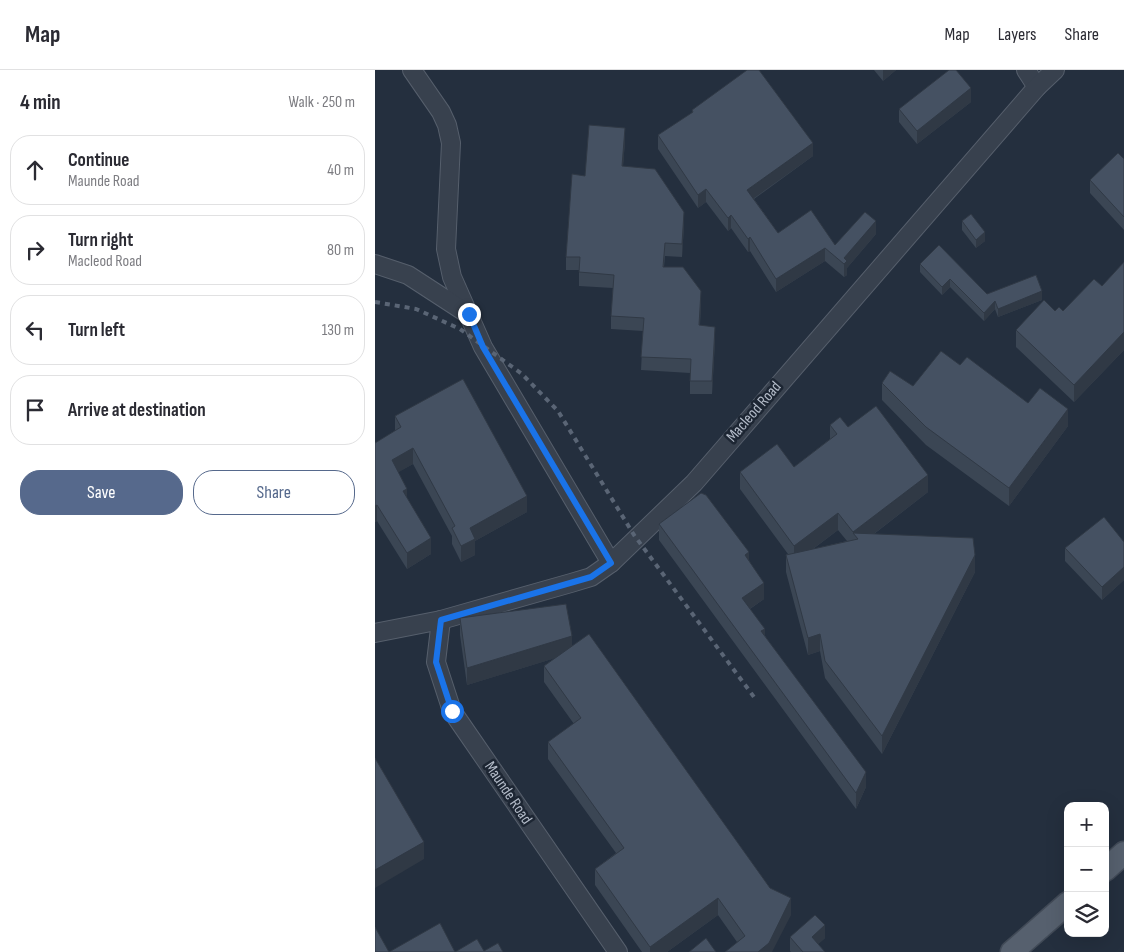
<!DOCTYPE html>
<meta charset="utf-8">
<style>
body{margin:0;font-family:"Sofia Sans Condensed",sans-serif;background:#f7f7f7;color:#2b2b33}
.controls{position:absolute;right:15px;bottom:15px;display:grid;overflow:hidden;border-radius:10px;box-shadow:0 5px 20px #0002}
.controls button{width:45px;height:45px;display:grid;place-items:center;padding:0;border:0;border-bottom:1px solid #e1e1e2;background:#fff;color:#2b2b33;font:25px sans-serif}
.stop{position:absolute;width:15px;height:15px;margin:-11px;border:4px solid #1a73e8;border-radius:50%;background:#fff}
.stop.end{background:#1a73e8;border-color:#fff;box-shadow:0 1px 5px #0008}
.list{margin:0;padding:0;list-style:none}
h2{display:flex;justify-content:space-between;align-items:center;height:65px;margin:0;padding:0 20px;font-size:21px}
h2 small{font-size:16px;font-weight:400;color:#7c7c81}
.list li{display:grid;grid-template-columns:32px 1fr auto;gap:15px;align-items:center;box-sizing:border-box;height:70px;margin:0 10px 10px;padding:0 10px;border:1px solid #e1e1e2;border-radius:20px}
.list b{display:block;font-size:19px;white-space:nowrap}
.list p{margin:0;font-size:16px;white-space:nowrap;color:#7c7c81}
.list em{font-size:16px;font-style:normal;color:#7c7c81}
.actions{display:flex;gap:10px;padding:15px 20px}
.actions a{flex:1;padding:11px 0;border:1px solid #56698c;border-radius:20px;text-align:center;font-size:18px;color:#56698c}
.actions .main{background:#56698c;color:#fff}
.icon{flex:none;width:28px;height:28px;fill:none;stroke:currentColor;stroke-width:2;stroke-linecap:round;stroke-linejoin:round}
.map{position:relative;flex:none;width:749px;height:882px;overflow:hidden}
header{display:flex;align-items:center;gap:30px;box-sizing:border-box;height:70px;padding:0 25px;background:#fff;border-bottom:1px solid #e1e1e2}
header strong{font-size:24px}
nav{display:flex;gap:28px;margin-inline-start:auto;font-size:18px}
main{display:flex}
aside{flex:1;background:#fff}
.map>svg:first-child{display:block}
</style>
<header>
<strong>Map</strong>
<nav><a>Map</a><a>Layers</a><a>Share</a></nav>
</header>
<main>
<aside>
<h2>4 min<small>Walk · 250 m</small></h2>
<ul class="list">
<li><svg class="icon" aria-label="ahead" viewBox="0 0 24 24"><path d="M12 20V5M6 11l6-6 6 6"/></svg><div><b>Continue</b><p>Maunde Road</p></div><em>40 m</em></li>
<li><svg class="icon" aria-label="right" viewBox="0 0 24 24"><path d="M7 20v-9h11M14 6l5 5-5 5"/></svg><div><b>Turn right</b><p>Macleod Road</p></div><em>80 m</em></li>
<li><svg class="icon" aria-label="left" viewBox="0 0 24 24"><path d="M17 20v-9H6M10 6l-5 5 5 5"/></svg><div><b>Turn left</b></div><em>130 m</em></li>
<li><svg class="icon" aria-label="arrive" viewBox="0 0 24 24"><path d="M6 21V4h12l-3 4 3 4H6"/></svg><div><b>Arrive at destination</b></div></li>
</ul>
<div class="actions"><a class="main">Save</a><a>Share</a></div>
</aside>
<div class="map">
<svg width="749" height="882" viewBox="0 0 749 882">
<rect width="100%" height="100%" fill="#242f3e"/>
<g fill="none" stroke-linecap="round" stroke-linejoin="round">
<g stroke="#565f6c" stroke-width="20">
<g id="minor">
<path d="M37,0L66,42L72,55L76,73L71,179L77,207L108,277L236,493"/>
<path d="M651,0L662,17"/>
<path d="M0,194L33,205L93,244"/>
<path d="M66,550L61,592L77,641L243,882"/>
<path d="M0,563L66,550L196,513L216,507L236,493L319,413L662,17L680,0"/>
</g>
</g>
<g stroke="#414a57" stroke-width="25">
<g id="major">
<path d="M730,800L749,783"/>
<path d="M637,882L693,833"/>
</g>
</g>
<use href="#minor" stroke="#38414e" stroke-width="18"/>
<use href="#major" stroke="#56606e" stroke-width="22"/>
<path stroke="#5a6575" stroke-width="4" stroke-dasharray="5 5" stroke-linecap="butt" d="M0,232L41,239L85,259L147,304L183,341L259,465L379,627"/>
</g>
<g fill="#3b4654" fill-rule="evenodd">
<path d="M499,0H521L508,11Z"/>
<path d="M596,32L542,74L524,52V39Z"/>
<path d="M317,40L438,86L379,129L403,163L460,175L501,164L472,198V205L469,207L450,191L401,222L375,181L373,182L356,158L353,161L331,132L323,138L283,79V65L317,43Z"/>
<path d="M250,71L248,96L309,155L307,187L290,186L289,197L326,234L325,255L340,270L337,324H315V303L266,300L268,261L236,259V246L238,218L204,216V200H191V187L210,106Z"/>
<path d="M749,89V160L715,123V110Z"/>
<path d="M587,151L610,171L601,178L587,160Z"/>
<path d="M749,192V280L699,332L641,277V260L680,241H688L727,216Z"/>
<path d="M545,194L612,224L667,230L623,247L620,239L609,251L575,217L567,225L545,202Z"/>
<path d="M585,295L693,356L634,436L551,375L507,330V313L538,316Z"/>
<path d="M20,346L152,442L100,471V485L86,492L77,474V466L38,394L23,402L32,429L56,484L32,499L2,451L0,452V373L20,361Z"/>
<path d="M455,355L473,357L553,422L499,464L600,502L507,684L450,608L445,581L433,585L411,502V485L413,484L365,419V402L419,397L455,369ZM463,460L472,471L438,479Z"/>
<path d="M284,454L374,490L389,529L375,539L390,566L491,717L481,739L284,470Z"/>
<path d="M749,472V510L727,530L690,491V478Z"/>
<path d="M85,548L197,576L416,845L362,872L343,845L292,882H267L220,815V799L241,783L173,689V672L199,654L169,612V596L180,588L92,615L85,565Z"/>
<path d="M415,867L450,868L443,874L450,882H416L415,881Z"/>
</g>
<g fill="#303945">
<path d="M508,0H521L508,11Z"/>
<path d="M596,18V32L542,74V61Z"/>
<path d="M250,58V71L247,110V96Z"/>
<path d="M438,73V86L372,133V120Z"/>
<path d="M331,119V132L323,138V125Z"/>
<path d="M309,142V155L307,187V174Z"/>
<path d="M356,145V158L353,161V148Z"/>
<path d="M501,151V164L472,198V205L469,207V188Z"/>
<path d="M610,162V171L601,178V170Z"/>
<path d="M375,167V181L373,182V169Z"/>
<path d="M450,178V191L401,222V209Z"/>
<path d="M575,209V217L567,225V217Z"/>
<path d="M326,221V234L324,268V255Z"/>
<path d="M667,221V230L623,247V239Z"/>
<path d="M620,231V239L609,251V243Z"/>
<path d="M340,257V270L337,324V311Z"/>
<path d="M749,262V280L699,332V315Z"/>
<path d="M693,339V356L634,436V418Z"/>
<path d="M38,378V394L17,406V390Z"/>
<path d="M553,405V422L483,476V469L478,463V480V462Z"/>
<path d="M32,419V435L28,421Z"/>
<path d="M152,426V442L100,471V485L86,492V476L95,458Z"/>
<path d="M2,435V451L0,452V436Z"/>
<path d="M463,443V460L419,493V476Z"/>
<path d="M56,468V484L32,499V483Z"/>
<path d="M374,482V498L370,485Z"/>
<path d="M600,485V502L507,684V666Z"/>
<path d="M749,497V510L727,530V517Z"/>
<path d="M389,513V529L367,544V528Z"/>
<path d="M390,559V575L386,561Z"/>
<path d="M445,564V581L433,585V568Z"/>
<path d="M197,566V583L92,615V598Z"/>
<path d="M491,702V717L481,739V723Z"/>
<path d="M49,772V789L0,818V800Z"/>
<path d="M343,828V845L292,882H275V877Z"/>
<path d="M416,828V845L397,882H383Z"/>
<path d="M450,855V868L437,880V867Z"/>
</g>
<g fill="#455162" stroke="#303945">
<path d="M372,0H384L438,73L372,120L403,163L436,140L460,175L490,142L501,151L469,188L472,191L469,194L450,178L401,209L375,167L373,169L356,145L353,148L331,119L323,125L283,65L318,42L317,40Z"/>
<path d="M574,0H581L596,18L542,61L524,39Z"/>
<path d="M214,55L250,58L247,96L280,99L309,142L307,174L290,173L288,197H308L326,221L324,255L340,257L337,311H315L316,289L266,287L269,248L236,246L239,205L204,202L205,187H191L197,104L210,106Z"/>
<path d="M743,83L749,89V147L715,110Z"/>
<path d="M596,144L610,162L601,170L587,151Z"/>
<path d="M564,175L612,224L661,205L667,221L623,239L620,231L609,243L575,209L567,217L545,194Z"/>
<path d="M749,192V262L699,315L641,260L669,230L680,241L684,237L688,241L719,209L727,216Z"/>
<path d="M566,281L585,295L592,287L653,333L665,318L693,339L634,418L551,357L507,313L515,301L538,316Z"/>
<path d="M88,309L152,426L95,458L100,469L86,476L77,458L80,456L38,378L17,390L32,419L28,421L56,468L32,483L2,435L0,436V373L26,357L20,346Z"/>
<path d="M501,336L553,405L478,462L463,443L419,476L365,402L402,374L419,397L462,364L455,355L465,347L473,357Z"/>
<path d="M326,423L331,425L374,482L370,485L389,513L367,528L390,559L386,561L491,702L481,723L284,454Z"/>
<path d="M729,447L749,472V497L727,517L690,478Z"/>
<path d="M478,463L598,468L600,485L507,666L450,591L445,564L433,568L411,485L483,469Z"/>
<path d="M191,534L197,566L92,598L85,548Z"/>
<path d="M214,564L395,818L416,828L394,873L383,882H350L370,866L343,828L275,877L220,799L249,778L173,672L206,648L169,596Z"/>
<path d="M0,688L49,772L0,800Z"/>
<path d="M440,845L450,855L437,867L450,882H428L415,867Z"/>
<path d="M65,853L80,882L102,869L109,881L123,873L128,882H0V857L14,882Z"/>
<path d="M331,868L341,882H314Z"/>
</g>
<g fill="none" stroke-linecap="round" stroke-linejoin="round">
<path stroke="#1a73e8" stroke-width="6" d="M77,641L61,592L66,550L216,507L236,493L108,277L94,244"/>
</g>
<g text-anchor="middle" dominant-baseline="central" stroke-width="5" stroke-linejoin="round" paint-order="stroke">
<g font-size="16" fill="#b4bcc9" stroke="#1d2633">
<text transform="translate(379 342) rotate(-49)">Macleod Road</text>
<text transform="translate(133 723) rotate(56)">Maunde Road</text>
</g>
</g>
</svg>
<div class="controls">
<button>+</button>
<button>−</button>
<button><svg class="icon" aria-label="layers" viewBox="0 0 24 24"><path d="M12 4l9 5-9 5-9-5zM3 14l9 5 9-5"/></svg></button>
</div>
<div class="stop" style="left:77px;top:641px"></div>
<div class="stop end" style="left:94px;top:244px"></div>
</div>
</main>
